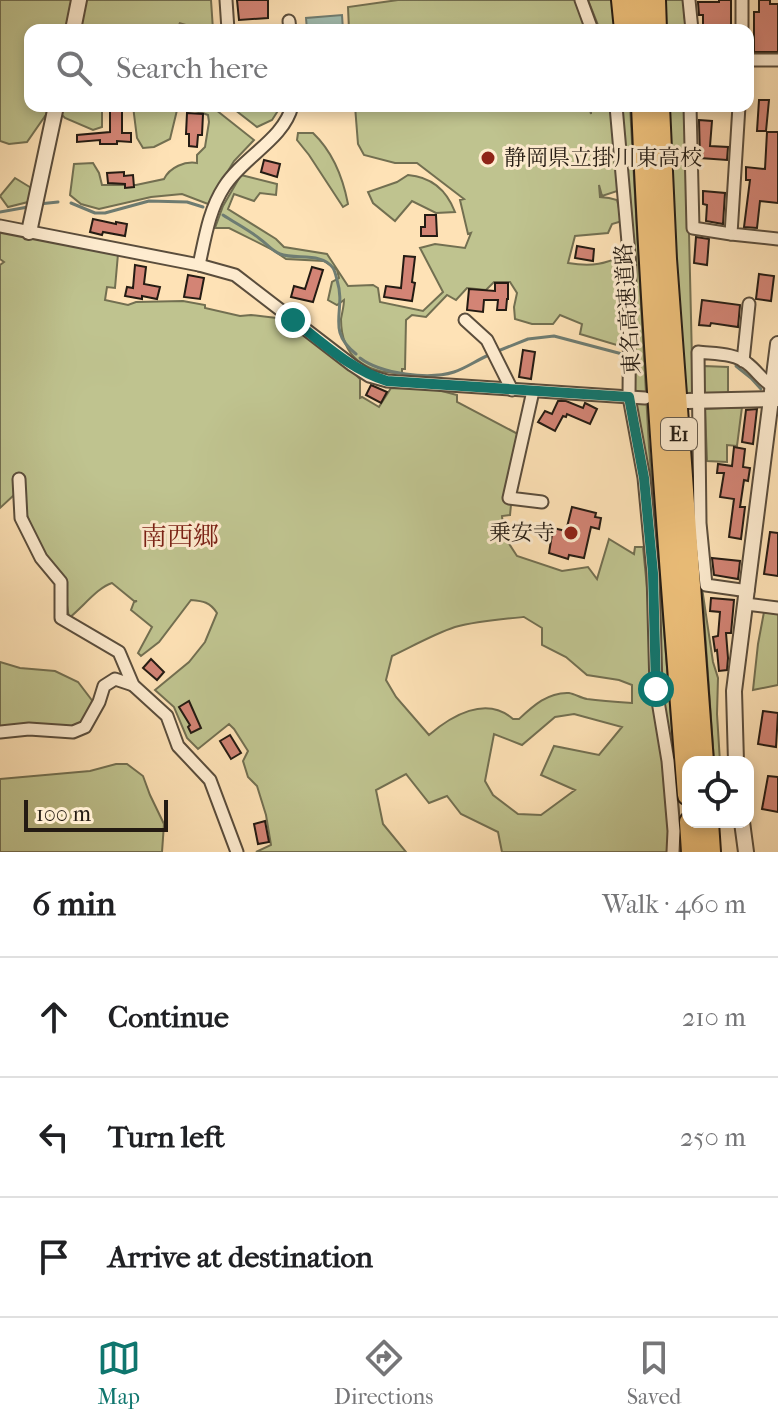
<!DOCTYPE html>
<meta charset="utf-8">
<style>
body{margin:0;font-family:"IM FELL French Canon","Noto Serif JP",serif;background:#f2f2f2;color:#202124}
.controls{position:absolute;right:24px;bottom:24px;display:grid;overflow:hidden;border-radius:16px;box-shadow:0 4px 12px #0003}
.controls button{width:72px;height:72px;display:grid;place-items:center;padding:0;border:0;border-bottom:2px solid #e0e0e0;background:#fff;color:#202124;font:40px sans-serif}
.scale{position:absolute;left:24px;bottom:20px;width:144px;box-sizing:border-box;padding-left:8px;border:4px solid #241b13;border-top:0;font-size:22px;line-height:28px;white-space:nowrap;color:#241b13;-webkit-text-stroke:6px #feecd0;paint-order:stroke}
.stop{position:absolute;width:24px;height:24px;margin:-18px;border:6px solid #0f766e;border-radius:50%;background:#fff}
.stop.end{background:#0f766e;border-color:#fff;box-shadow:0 2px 8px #0008}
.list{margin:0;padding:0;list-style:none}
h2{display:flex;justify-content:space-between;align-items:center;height:104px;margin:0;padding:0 32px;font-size:34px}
h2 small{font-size:26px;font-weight:400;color:#757577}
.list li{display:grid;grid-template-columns:52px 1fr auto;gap:24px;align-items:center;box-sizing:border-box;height:120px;padding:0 32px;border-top:2px solid #e0e0e0}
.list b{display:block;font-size:30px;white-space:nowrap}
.list em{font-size:26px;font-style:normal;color:#757577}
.icon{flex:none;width:44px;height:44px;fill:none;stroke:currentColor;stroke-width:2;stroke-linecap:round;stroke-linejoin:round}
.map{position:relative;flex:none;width:778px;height:852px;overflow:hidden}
.search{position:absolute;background:#fff;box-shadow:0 4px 12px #0003;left:24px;right:24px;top:24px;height:88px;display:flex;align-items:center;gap:20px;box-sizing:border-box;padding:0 28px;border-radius:16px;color:#757577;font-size:30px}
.sheet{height:464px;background:#fff}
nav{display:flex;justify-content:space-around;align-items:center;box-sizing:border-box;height:112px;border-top:2px solid #e0e0e0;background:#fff;font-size:22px;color:#757577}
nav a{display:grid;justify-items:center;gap:4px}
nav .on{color:#0f766e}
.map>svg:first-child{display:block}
</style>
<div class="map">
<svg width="778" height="852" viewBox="0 0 778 852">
<rect width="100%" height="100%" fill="#fee2b6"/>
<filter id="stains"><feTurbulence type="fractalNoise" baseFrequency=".0025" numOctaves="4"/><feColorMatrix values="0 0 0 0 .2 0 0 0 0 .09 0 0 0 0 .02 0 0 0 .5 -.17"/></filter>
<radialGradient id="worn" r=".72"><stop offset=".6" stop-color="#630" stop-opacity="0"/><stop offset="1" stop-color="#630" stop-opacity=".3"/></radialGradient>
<g fill="#bfc38f" stroke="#726f51" stroke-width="2" fill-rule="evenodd">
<path d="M0,0H211L213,30H203L179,23L189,30H30V106H52L27,142L9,144L0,141Z"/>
<path d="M398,0H581L593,30H556L554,27L555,30H349L348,7Z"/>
<path d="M588,0H616L621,30H600Z"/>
<path d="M663,0H686L684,15L687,30H664Z"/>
<path d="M58,106H102V127L93,130L65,118L57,110Z"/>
<path d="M133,106H178L170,139L154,147L143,148L137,138Z"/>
<path d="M189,106H203L204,109L210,111L205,106H211L254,140L234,161L208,204L182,194L151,197L99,209L81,204L70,195L74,164L93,163L99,173L102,185H136L164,179C170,167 185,161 197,163V155L205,147L209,122L208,115C201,112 195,112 189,109Z"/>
<path d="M230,106H281L272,120L257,127Z"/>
<path d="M355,106H589L591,114V106H630L649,447L682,852H677L659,677L634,380L627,348L580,334L582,324L560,315L553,324H532L515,319L514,307L517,293L510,282H494L486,290L467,288L456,300L447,295L426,317L412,315L406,320L405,369H402V373C367,374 341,358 341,319C342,313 344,306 344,300L337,305L328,300L332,282L339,278L337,270L324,261L286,259L273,250L229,228H215L223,206L241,175L277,184L276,195L260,193L254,201L234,194L228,209L276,239L284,247L327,254L348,286L373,285L378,288L380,302L423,311L443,292L420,248L435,244L465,248L471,233L468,234L460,200L464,199L417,163H395L364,155L358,144ZM599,185L602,196L623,189L627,254C605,264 593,267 568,263L575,236L608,233L612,224L622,221L617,200L609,198L600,197Z"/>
<path d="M666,106H686L693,402L685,401L671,234Z"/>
<path d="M298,133H313C333,152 343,178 348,204L343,207L309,155L297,140Z"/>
<path d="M408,175C432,177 447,191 455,212L436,213L412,201L395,221L373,203L368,192L397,182Z"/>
<path d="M15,178L33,189L34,198L28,202L8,207L0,196Z"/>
<path d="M3,232L118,254L115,288L107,287L105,300L128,305L136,302L183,301L205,305V308L240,316L251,315L293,320L328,347L360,379V398L362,397L379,407L391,388L434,389L457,395V402L518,434L510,515L502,516L504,536L517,556L562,571L588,567L597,579L609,539L634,554L635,547H643L673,852H502L498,832L461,814L447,796L429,803L406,774L376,790L383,824L406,852H256L271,845L266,815L257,786L248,777L243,761L248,751L234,729L229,724L198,749L187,738L174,707L155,690L189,662L205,642L217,613C210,602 203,601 191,600L159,642L141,656L138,653L152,627L131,610L134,602L137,601H134L112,583C98,587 82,608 69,618L63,579L39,546L25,510L16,476L14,495L0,508V265L4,262L0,259V233ZM524,617L542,628V645L566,657L587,675L619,680L632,685V703C617,702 602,701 587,699C581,698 575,694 569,693C548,692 533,706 519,719H513C486,695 451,716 429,735L396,697L386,680L392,656C413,646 434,634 455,627C477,621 501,619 524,617ZM574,714L622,727L599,755L554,746L541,775L575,790L541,815L518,814L493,795L485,781L494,734L522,745L555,717Z"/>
<path d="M704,366L728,367V395H704Z"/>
<path d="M742,407L737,446L727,445V462L707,461L705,409Z"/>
<path d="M702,588L713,662L718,678L717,714L720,762H714Z"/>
<path d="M764,612L778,614V685L753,690L758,644Z"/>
<path d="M0,662L20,668L55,671L78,682L94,703L93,712L79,723L67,728L0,732Z"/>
<path d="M116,764H127L143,776L150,795L164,824L162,852H0V779L90,771Z"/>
</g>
<path fill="#a0bdb1" stroke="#6e7c72" stroke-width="2" d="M342,15L343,30H307L306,18Z"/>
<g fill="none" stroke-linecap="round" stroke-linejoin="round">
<g stroke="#6e7c72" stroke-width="3">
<path d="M71,203L95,213H105L149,201L187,202L203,207"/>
<path d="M39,204L58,202"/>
<path d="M0,212L28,207"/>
<path d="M223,215C235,223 249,230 260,239C267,244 272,251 280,254C296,260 322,252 333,268C335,271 336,276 337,280C347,312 325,329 356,354"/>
<path d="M498,351L528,339L554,336L626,355"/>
<path d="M360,358C381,374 429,380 454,372C466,368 477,360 489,355"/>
<path d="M736,366L751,378L761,389"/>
</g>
</g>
<g fill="#d38475" stroke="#241b13" stroke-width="2">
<path d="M237,0H268V18L239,20Z"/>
<path d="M719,0H731V30H703V15H699L698,2H719Z"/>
<path d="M759,0H770V4H778V52H754V12H759Z"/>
<path d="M759,100H769L766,131H757Z"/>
<path d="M110,106H122V133H131V142L117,141V144H100V140L77,142V135L110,132Z"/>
<path d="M187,113L203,114L202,135H198L197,147L189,146V134H186Z"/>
<path d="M699,120L712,121L710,146L728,147L727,160L700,158Z"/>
<path d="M767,132H778V203L760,201L757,228L744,227L750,180H746V167L765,169Z"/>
<path d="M264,160L280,164L277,177L261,172Z"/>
<path d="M124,172V176L133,175L134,187L125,188V184L108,183L107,173Z"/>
<path d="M703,191L725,193L723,224L706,221L707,205L703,204Z"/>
<path d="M425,215H436L437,236H421V227H425Z"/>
<path d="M93,219L116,224V222L127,224L125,236L103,232L102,235L90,232Z"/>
<path d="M696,237L709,239L707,265L694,263Z"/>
<path d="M577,246L594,249L593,261L575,258Z"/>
<path d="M404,256L415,257L412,282L415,283L412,301L384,297L386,286L401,288Z"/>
<path d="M135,265L146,267L144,284L160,287L157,299L142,296V299L125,296L127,287L133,288Z"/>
<path d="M312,267L323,270L313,302L291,297L294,286L305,289Z"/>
<path d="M759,274L774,276L771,301L756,299Z"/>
<path d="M188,275L204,278L200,299L184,297Z"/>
<path d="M495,283H508V299H507L506,310H497L498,300H484L483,312L467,310L469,289L495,291Z"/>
<path d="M702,300L740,305L738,327L711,323L710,326L699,325Z"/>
<path d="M523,350L535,352L531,379L519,377Z"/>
<path d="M371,385L387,392L381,403L366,395Z"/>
<path d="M558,401H566L583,408L585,403L597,409L590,424L567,414L566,417L563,416L555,431L538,422L545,411L552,414Z"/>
<path d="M757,409L753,444L742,442L746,410Z"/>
<path d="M734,447L745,449L743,467L750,468L748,481L744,480L740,507H745L741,539L729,537L734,499L720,497L724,473H717L718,464L732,466Z"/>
<path d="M572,507L596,513L595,517L601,518L599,529L591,527L584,558L569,555L568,559L549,553L553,528L566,531Z"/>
<path d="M770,532L778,533V576L764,574Z"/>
<path d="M712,558L740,561L738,579L714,575Z"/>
<path d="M711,598L734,600L731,633H726L728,658L727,670L719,671L717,650L715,651L713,637L718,636L720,612L710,611Z"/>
<path d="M151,659L164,672L157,680L143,668Z"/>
<path d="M189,701L201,728L191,733L188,727L190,725L179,707Z"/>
<path d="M763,711L778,713L776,747L758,744Z"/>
<path d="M230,735L241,753L231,759L220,741Z"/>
<path d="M768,776L778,777V812L762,809Z"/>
<path d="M265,821L269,842L258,844L254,824Z"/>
</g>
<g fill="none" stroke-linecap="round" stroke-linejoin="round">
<g stroke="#5a4d3c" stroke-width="15">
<g id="minor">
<path d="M226,0L228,30"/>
<path d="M581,0L592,30"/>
<path d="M689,0L692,30"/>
<path d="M289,21L290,30"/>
<path d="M742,30V0"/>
<path d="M748,60H778"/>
<path d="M616,106L630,265L629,397L644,478L653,573L656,689L668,761L674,831L673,852"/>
<path d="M690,106L693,228L731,234"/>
<path d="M739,106L731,234L778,239"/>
<path d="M0,226L199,265L235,275L352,365L369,376L387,381L645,398"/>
<path d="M199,265C205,238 209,210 224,187C243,157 284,139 292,106"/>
<path d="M465,320L487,340L512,390"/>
<path d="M743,361L749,304"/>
<path d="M533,391L509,498L542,502"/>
<path d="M19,479L21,518L41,558L61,582V618L119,652L133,685L167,716L178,746L210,780L237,852"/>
<path d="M748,591L706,585L700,523L698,352C713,354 736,353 748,364C757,371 762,380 772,386"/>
<path d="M746,604L778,608"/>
<path d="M0,732L29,729L73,732L85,727L99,702L104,686L115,679L133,685"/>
</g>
</g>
<g stroke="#5a4d3c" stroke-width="18">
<g id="tertiary">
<path d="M73,30L79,0"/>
<path d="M29,232L56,106"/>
<path d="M687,401L778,399"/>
<path d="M736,762L734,691L778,344"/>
<path d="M742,822L746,852"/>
</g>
</g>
<g stroke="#241b13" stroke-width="24">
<g id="motorway">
<path d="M622,0L625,30"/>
<path d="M639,0L640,30"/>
<path d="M655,0L656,30"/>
<path d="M642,106C652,336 670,565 688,795"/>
<path d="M659,106L666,259L703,762"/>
<path d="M690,822L692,852"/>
<path d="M708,822L710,852"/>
</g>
</g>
<use href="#minor" stroke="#feecd0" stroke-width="11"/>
<use href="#tertiary" stroke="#feecd0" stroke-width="14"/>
<use href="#motorway" stroke="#efc17b" stroke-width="20"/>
</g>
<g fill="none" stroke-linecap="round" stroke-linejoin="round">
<path stroke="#0f766e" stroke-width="10" d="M293,320C323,343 351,370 387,381L629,397L644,478L653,573L656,689"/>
</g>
<g fill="#8f2418" stroke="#feecd0" stroke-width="3">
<circle cx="488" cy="158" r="8"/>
<circle cx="571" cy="533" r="8"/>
</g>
<g text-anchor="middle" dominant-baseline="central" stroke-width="6" stroke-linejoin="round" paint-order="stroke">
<rect fill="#feecd0" stroke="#655a4c" stroke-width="2" x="661" y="418" width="36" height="32" rx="6"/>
<g font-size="20" font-weight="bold" fill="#241b13">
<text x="679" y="434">E1</text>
</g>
<g font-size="22" fill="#241b13" stroke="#feecd0" text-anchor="start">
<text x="504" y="158">静岡県立掛川東高校</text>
<text x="555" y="533" text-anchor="end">乗安寺</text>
</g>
<g font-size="22" fill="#241b13" stroke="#feecd0">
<text transform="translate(628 309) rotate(-94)">東名高速道路</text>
</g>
<g font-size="26" fill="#7a1f14" stroke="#feecd0">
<text x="180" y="536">南西郷</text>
</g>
</g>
<rect width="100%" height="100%" filter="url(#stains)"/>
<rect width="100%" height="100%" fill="url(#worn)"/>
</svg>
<div class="controls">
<button><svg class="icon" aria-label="locate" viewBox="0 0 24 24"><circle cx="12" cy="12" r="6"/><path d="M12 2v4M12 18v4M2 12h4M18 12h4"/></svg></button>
</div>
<div class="scale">100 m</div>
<div class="stop" style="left:656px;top:689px"></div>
<div class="stop end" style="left:293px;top:320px"></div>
<div class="search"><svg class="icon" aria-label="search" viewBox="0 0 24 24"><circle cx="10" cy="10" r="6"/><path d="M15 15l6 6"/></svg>Search here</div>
</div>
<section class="sheet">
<h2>6 min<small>Walk · 460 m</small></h2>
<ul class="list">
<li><svg class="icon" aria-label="ahead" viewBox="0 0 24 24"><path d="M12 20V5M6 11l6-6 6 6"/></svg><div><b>Continue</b></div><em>210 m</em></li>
<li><svg class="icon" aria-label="left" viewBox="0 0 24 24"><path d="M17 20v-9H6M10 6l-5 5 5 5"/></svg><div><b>Turn left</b></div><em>250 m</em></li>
<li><svg class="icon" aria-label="arrive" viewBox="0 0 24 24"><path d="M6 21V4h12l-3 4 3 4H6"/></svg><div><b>Arrive at destination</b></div></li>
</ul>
</section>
<nav>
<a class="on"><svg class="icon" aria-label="map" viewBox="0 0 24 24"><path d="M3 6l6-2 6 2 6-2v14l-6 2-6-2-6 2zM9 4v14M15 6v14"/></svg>Map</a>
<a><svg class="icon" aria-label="directions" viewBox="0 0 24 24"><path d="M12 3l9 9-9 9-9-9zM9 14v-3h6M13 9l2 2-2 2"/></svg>Directions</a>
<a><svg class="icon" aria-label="saved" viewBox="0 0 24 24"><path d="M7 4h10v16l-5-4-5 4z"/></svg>Saved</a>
</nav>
